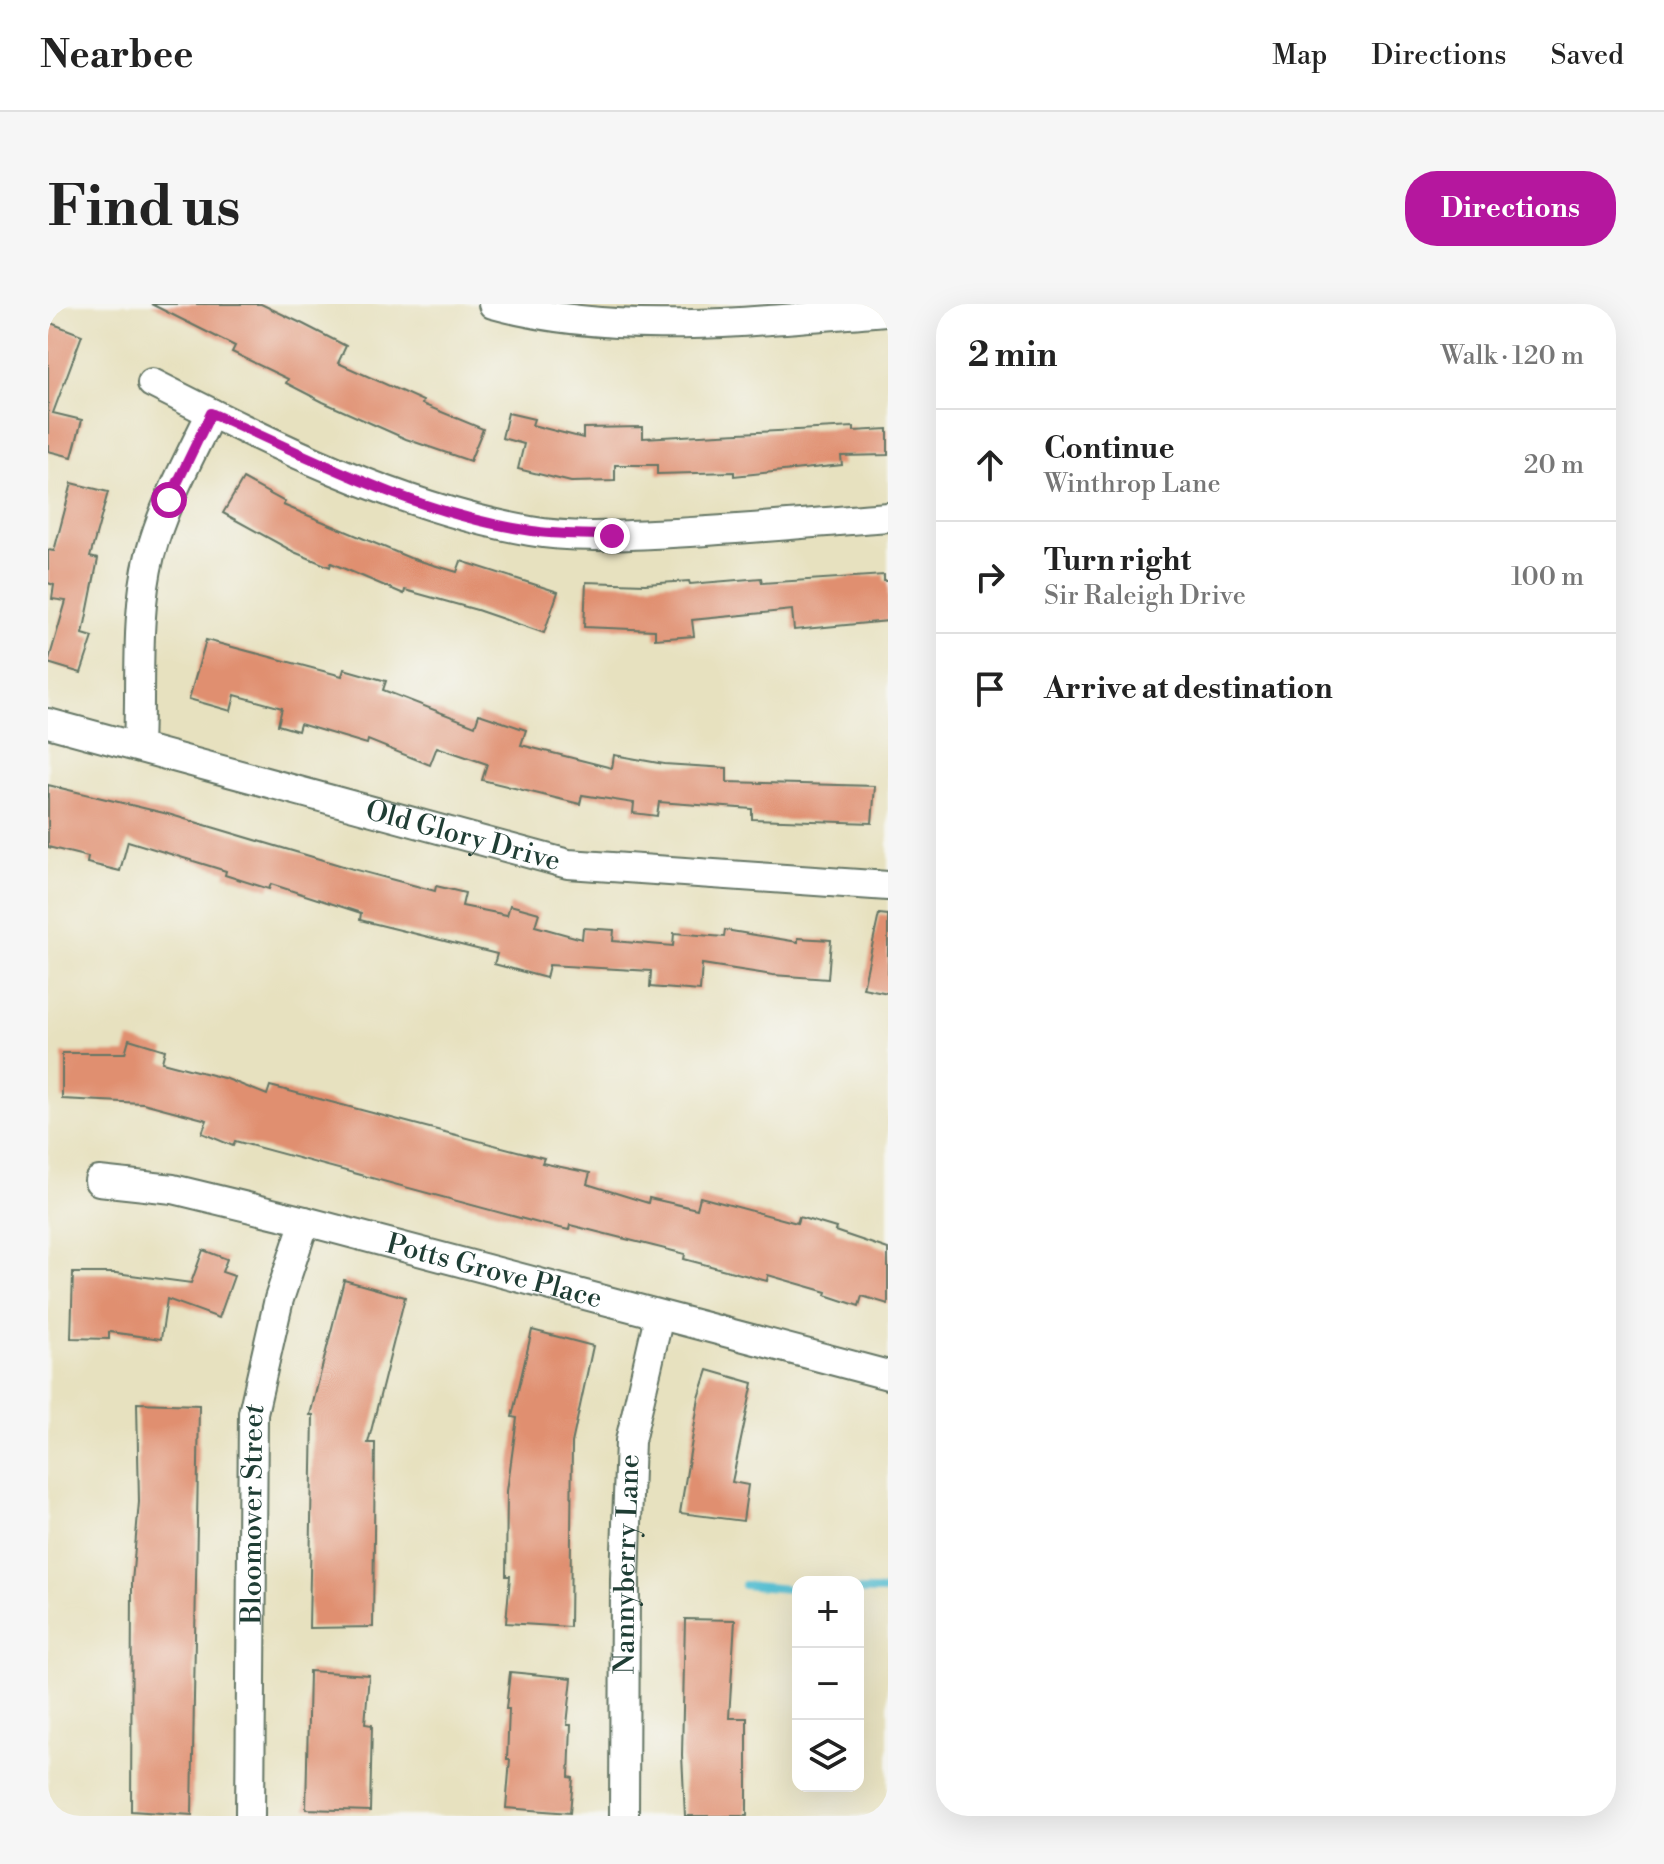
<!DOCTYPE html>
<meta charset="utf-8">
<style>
body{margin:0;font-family:"Libre Bodoni",serif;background:#f6f6f6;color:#222}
.controls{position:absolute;right:24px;bottom:24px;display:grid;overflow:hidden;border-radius:16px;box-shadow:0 8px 32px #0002}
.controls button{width:72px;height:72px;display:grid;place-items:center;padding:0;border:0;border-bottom:2px solid #e0e0e0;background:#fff;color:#222;font:40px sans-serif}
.stop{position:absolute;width:24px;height:24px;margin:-18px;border:6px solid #b5179e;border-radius:50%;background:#fff}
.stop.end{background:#b5179e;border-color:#fff;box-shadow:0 2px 8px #0008}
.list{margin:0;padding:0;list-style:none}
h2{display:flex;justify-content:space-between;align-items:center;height:104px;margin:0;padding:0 32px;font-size:34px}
h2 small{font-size:26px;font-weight:400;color:#767676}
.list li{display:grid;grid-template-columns:52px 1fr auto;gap:24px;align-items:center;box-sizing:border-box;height:112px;padding:0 32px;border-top:2px solid #e0e0e0}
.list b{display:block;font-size:30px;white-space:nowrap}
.list p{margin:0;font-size:26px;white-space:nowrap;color:#767676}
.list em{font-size:26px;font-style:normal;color:#767676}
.icon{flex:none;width:44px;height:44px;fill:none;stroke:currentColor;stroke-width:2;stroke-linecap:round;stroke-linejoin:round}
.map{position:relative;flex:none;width:840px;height:1512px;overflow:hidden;border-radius:32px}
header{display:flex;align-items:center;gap:48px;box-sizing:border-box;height:112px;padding:0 40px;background:#fff;border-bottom:2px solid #e0e0e0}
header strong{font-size:38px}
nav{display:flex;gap:44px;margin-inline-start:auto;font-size:28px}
.intro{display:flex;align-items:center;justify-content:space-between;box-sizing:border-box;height:192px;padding:0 48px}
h1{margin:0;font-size:56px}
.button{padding:20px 36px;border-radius:32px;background:#b5179e;color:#fff;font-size:28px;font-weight:700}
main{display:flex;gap:48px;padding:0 48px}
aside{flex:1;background:#fff;border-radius:32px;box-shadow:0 8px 32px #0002}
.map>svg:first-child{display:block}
</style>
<header>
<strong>Nearbee</strong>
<nav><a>Map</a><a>Directions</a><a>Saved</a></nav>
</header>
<div class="intro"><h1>Find us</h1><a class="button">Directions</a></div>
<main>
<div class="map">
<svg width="840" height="1512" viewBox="0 0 840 1512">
<rect width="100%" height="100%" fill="#f6f6f2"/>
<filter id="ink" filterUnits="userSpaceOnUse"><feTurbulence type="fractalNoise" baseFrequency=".0125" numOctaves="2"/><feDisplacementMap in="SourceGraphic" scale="16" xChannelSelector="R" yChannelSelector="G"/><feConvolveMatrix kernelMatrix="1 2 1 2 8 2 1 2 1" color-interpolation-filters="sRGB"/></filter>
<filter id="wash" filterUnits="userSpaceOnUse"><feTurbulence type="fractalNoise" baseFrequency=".006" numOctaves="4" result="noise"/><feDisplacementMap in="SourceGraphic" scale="32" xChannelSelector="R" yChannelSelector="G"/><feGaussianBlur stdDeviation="1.8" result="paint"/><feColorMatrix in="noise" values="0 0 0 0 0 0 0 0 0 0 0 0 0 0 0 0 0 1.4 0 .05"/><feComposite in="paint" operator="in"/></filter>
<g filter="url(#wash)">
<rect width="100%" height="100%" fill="#e7e1bf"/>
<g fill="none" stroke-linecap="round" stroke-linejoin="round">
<g stroke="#55bed1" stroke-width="8">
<path d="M696,1281L750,1286"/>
<path d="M810,1287H840"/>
</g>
</g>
<g id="blocks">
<g fill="#e08f70">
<path d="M103,0H213L255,20L298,42L290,59L375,97L374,100L435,125L422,157L358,135L275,98L238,79L240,75L184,48L187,42Z"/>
<path d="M0,18L34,31L5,109L34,116L24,153L0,147Z"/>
<path d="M460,109L486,115L484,121L535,134V124L595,123V134L806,123V127L840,125V151L793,152L794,161L686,172V168L609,170V161H567V177L523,178L470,165L476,140L454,134Z"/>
<path d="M195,175L237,198L235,201L362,254L409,268L413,257L510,288L496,329L429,306L357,286L356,290L283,259L282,263L246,248L175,209Z"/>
<path d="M24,179L60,188L42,253L50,255L35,330L45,333L33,369L0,359L18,297L4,295L6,281L0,279V246L6,247Z"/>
<path d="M836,271V277H840V317L746,326L744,306L644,316L646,332L607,335V326L536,323L538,278L597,280L641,277L642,280L713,274L714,279Z"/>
<path d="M158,336L294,372L296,365L338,377L335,386L427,422L431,410L478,426L473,441L564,464L566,451L616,460L679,464V478L827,482L824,519L704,515V505L611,498L609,512L585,509L586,499L534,491L532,500L434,476L439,460L389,443L382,461L320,436L319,440L252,420L250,427L230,421L234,404L187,391L183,407L141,395Z"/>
<path d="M0,481L120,510L305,565L387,587L388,582L417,589L414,602L459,611L462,601L491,609L487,622L534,635L535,624L566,626L565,637L625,642L626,629L676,633L677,626L750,638V634L783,636L780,675L725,671L654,660L652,687L602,683L603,667L501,661L498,674L446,660L449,650L312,616L313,609L223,580L221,585L177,571L178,567L80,537L72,567L39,559L40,553L0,543Z"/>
<path d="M831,610L840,611V689L815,684Z"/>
<path d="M81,735L117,746L114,758L179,775L219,791L222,782L496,854L494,859L542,869L539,880L600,899L601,894L649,905L652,893L749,919L751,913L788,924L787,927L840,945V1000L814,992L811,1002L778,991L779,988L720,971L719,977L636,955L637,950L522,921L521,926L494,920L187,837L185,842L154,829L159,816L95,799L14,795V749H77Z"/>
<path d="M155,946L179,955L174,968L186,972L171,1014L119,995L113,1035L61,1028V1035L23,1034L25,969H68L143,979Z"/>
<path d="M296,976L357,993L320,1139H327L325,1323L261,1324L265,1111H262Z"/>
<path d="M484,1026L545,1042L524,1139L522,1323L458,1319L462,1272H458L459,1187L469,1114L464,1113Z"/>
<path d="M660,1066L705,1079L684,1178L700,1181L695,1217L632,1209L651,1094Z"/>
<path d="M89,1099L151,1101L144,1511L83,1507L84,1278L91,1198Z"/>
<path d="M637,1315L687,1316L681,1414H699V1512H637L634,1451Z"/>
<path d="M261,1367L321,1371L317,1420L324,1421L322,1507L258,1505Z"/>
<path d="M462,1368L524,1374L519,1421H523L521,1473L525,1474L522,1509L458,1504L462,1456H459L461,1405H458Z"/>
</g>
</g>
</g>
<g filter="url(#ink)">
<use href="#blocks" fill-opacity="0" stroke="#657665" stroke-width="2"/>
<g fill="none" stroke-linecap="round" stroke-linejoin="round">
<g stroke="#657665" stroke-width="32">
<g id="minor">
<path d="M445,0C572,35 710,16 840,7"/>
<path d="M104,79C224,140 349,203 482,227C521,234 564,232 604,230C683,227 761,219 840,213"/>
<path id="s1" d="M0,419L520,560L840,582"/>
<path d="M90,441C93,378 87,312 102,251C115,201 141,155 163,109"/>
<path id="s2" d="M51,877L125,885L257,917L840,1071"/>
<path id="s3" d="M202,1512L205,1109L231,995L257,917"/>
<path id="s4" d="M576,1512L577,1275L582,1137L611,1012"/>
</g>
</g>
<use href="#minor" stroke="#fff" stroke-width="28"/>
</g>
</g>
<g fill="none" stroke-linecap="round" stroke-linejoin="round" filter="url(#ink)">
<path stroke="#b5179e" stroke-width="10" d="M121,196L163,109C266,155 371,211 484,227C510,231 538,230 564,232"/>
</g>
<g text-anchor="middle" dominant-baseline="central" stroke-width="8" stroke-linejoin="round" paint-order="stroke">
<g font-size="28" fill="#1f3d34" stroke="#f6f6f2">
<text stroke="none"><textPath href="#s1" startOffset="430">Old Glory Drive</textPath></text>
<text stroke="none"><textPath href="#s2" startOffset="406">Potts Grove Place</textPath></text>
<text stroke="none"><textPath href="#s3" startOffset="302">Bloomover Street</textPath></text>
<text stroke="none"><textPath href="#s4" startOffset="252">Nannyberry Lane</textPath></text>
</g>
</g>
</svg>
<div class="controls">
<button>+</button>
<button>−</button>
<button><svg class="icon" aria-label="layers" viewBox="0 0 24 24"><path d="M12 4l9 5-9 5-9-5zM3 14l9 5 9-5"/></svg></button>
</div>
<div class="stop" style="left:121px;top:196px"></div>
<div class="stop end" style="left:564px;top:232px"></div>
</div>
<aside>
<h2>2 min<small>Walk · 120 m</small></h2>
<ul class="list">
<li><svg class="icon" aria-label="ahead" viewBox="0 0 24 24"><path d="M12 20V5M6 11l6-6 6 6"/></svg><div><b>Continue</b><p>Winthrop Lane</p></div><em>20 m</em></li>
<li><svg class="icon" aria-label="right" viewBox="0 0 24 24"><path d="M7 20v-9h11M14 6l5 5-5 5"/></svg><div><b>Turn right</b><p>Sir Raleigh Drive</p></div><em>100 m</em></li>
<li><svg class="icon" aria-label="arrive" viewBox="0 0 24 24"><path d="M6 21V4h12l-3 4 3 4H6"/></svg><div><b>Arrive at destination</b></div></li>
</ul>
</aside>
</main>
